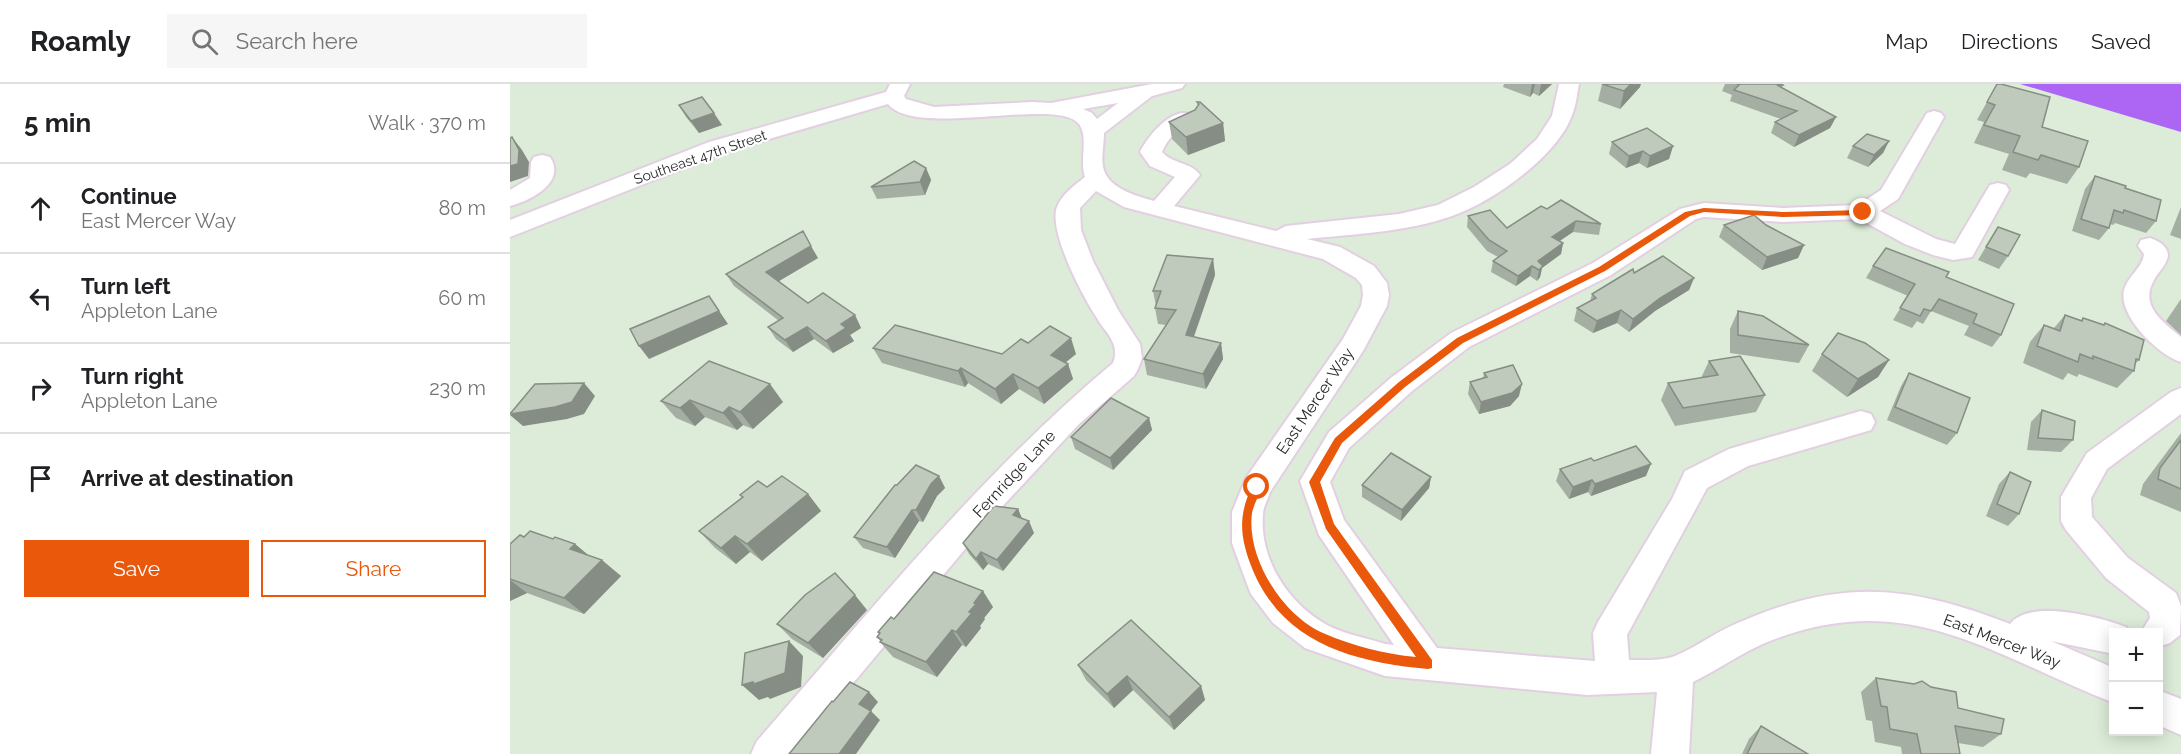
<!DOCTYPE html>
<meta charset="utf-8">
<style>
body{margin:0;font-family:Raleway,sans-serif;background:#f6f6f6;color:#202124}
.controls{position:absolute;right:18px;bottom:18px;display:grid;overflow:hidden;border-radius:0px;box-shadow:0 3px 15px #0003}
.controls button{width:54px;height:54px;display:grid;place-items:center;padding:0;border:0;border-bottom:2px solid #e0e0e0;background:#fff;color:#202124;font:30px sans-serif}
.stop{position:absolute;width:18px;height:18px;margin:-14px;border:4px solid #ea580c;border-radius:50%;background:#fff}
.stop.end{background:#ea580c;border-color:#fff;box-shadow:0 2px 6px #0008}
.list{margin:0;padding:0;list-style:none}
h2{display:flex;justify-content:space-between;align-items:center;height:78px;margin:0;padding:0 24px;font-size:26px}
h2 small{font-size:20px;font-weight:400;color:#757577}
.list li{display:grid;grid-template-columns:39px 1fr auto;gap:18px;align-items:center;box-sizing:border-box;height:90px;padding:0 24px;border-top:2px solid #e0e0e0}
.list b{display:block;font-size:22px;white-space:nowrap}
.list p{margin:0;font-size:20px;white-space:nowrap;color:#757577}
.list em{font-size:20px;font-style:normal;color:#757577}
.actions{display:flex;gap:12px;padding:18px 24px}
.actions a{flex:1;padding:14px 0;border:2px solid #ea580c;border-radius:0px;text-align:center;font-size:21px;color:#ea580c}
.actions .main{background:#ea580c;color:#fff}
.icon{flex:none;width:33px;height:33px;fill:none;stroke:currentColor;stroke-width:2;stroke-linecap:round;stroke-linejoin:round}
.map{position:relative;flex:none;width:1671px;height:670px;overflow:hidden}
header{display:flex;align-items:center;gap:36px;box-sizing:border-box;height:84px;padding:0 30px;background:#fff;border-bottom:2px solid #e0e0e0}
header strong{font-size:28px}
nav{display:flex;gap:33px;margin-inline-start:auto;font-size:21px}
.search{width:420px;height:54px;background:#f6f6f6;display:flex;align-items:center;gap:15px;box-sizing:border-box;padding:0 21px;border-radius:0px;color:#757577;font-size:22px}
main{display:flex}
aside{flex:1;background:#fff}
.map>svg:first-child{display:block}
</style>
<header>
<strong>Roamly</strong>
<div class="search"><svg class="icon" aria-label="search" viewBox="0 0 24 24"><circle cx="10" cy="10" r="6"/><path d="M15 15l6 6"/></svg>Search here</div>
<nav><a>Map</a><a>Directions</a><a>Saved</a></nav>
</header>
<main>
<aside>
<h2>5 min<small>Walk · 370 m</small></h2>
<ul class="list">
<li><svg class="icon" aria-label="ahead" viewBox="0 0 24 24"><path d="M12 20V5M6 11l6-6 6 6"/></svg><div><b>Continue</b><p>East Mercer Way</p></div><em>80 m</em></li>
<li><svg class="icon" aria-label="left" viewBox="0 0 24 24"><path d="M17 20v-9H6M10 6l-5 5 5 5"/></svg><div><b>Turn left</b><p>Appleton Lane</p></div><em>60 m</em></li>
<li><svg class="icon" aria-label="right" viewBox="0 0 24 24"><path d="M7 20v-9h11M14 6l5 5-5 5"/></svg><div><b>Turn right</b><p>Appleton Lane</p></div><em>230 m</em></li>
<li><svg class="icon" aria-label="arrive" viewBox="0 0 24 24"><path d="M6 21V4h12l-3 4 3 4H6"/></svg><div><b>Arrive at destination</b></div></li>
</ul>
<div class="actions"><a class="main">Save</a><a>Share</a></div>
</aside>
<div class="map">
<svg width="1671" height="670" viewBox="0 0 1671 670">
<rect width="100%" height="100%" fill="#ddecd9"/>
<path fill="#ad66f4" d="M1510,0H1671V48Z"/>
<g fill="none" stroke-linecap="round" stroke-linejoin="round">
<g stroke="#e3cfe2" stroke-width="4">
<g id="minor">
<path d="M380,0H400L394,12L396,15L424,23L523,18L541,19L642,0H675L672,4L642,12L594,49C594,60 591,73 593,83C597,104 626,112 644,117L665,93L640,82L630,68C638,51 671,11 689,38L686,42C669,47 660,49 652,68C662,80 681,78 690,91L664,122L766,147L776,142L889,130L928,121L964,103L1000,80L1027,55L1042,32L1049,0H1069C1067,10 1066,22 1062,31C1047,73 982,118 942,132C896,148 844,150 797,155L830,163L864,182L877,199L879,211L877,222L853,267L760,408C758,415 753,423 753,430C749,475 778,519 817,541C834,550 857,554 875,560L884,561L809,451L790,397L819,348L882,293L941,249L1083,179L1170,125L1194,119L1273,124L1348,121L1371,106L1417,29L1424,27L1431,29L1434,33L1388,115L1370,127L1426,155L1445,160L1480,101L1488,99L1496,101L1499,106L1462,173L1443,176L1423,171L1395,160L1349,135L1273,138L1194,133L1186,135L1101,191L959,263L902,307L839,364L820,398L834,436L927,564L1085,577L1083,549L1088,538L1162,415L1175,387L1219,365L1351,327L1361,330L1365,338L1361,346L1238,382L1197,404L1117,551L1119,576C1133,576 1152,577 1165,572C1187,563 1207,547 1230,538C1332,494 1399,501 1500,540C1520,514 1590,533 1616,543L1619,548H1604V570L1541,557L1604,584V619C1479,570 1395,501 1255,559C1230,570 1207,586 1183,598L1179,670H1141L1147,608L1077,611L875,592L795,564L763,539L741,510L737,500L722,459V428L736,394L833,255L851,222L853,211L852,201L846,194L813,175L614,123L586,107L570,124L571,146L583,177L608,226L630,260L632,274L628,285L624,292L569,340L475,441L284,670H241L247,657C361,527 470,390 603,279C606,272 606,264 602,257C599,249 591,242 587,234C573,213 538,147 547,123C552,110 565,101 575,93C569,77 579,54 569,40C548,12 406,55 378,20L215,68L0,153V136L199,58L376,8ZM608,19L587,35L582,29L573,25Z"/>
<path d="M32,71L40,73C57,99 19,117 0,122V106L20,94L21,78L24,73Z"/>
<path d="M1640,154C1649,157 1658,162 1658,172C1656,182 1648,188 1644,196C1629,222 1653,238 1671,253V278C1648,271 1608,232 1614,206C1618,192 1633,183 1634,170L1628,162L1631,156Z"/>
<path d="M1671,304V330L1597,385L1581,414L1582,433L1618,474L1666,509L1671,522L1670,551L1660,559L1648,563V548H1631L1640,534L1639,528L1596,494L1556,446L1551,437V413L1577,369L1661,308Z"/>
<path d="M1648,606L1671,615V651L1648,641Z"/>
</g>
</g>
<use href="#minor" fill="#fff" fill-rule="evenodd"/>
</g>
<g fill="#a4aea2">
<path d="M994,0H1042L1029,12L1023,9L1020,13L993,3Z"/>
<path d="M1092,0L1130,3L1110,25L1088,17Z"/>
<path d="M1215,0H1272L1273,1L1272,4L1326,33L1320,44L1284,63L1261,49L1265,38L1271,35L1220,17L1222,11L1212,7Z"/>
<path d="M1487,0L1532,43L1569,83L1557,100L1520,89L1516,94L1492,86L1499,70L1464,59L1474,38L1467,36Z"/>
<path d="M687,18L713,39L715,57L678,71L662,55L659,38L685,26L688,22Z"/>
<path d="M169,21L212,41L189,49L176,33Z"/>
<path d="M1379,57L1373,69L1358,83L1337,74L1343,62Z"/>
<path d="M1102,58L1163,62L1159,75L1137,84L1129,79L1116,84L1099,70Z"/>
<path d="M416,84L421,96L415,111L367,115L361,103Z"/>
<path d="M1585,92L1615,104L1646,137L1636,149L1605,139L1603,141L1600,140L1599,144L1589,156L1562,147L1575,105Z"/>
<path d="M1671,123V155L1660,151Z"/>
<path d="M1037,125L1091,140L1089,151L1063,148L1050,157L1053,159L1051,170L1032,184L1030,193L1027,197L1020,192L1006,202L981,188L983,177L988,173L977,167L957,143L958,132L997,144Z"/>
<path d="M1214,141L1294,161L1288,174L1252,186L1209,153Z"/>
<path d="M1488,143L1498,172L1489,185L1468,176Z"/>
<path d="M308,174L269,197L298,219L345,231L351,244L340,251L344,257L323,269L304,255L283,268L266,255L258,243L269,237L224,202L216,190Z"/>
<path d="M703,175L705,191L684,253L711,259L713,275L696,305L637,291L634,275L657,241L648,240L645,224L646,222L643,207Z"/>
<path d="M1363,182L1436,193L1491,251L1482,263L1454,251L1459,242L1421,227L1413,240L1407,237L1402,244L1383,236L1398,212L1356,194Z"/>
<path d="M1124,189L1184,194L1179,206L1145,227L1119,248L1107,239L1083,249L1064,237L1067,224L1080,218L1082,210Z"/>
<path d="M1671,215V251L1656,237Z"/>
<path d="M1228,227L1299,261L1289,279L1220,269V245Z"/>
<path d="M1555,231L1571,236L1573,234L1629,276L1625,280L1624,287L1607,304L1569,290L1567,293L1558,289L1553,296L1513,279L1520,258L1534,241L1544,244Z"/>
<path d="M518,259L566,270L555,279L558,280L563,295L534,320L509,305L491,320L458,299L455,303L372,279L363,264L492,270Z"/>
<path d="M1312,270L1379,276L1368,293L1337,313L1302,287Z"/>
<path d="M199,277L273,318L243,345L233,341L227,346L195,333L185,342L166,334L151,317Z"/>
<path d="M1199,277L1255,311L1246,328L1165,342L1151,316L1158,299L1191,294Z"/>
<path d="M974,289L1009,312L1000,322L969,330L958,310L960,298L973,294Z"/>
<path d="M1399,289L1447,349L1437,361L1377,336L1391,302Z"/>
<path d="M1532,326L1563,356L1551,368L1517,366L1521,338Z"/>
<path d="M639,334L642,346L603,386L565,365L561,353Z"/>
<path d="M1671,349V428L1630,411L1633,400Z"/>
<path d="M1050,385L1136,392L1081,412L1078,408L1059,415L1046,397Z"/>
<path d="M1500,388L1509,430L1498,442L1476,432L1489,400Z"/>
<path d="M429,392L435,404L427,412L413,438L409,437L385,474L353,464L344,453L387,401Z"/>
<path d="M921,393L919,404L891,437L852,413V401Z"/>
<path d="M257,403L298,410L311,427L252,477L240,468L226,480L205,464L189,447L232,413L230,411Z"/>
<path d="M508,425L512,435L524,449L493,487L478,480L473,486L459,470L453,459Z"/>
<path d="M14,453L43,455L65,460L78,471L111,492L74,530L17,509L0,517V460Z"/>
<path d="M483,523L474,534L475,535L470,542L471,544L456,563L452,561L427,593L383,573L370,558H371L367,553L369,550L368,548L384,535Z"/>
<path d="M357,526L313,574L282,555L267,540Z"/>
<path d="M568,581L691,602L695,616L664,646L623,606L604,624L576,596Z"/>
<path d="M1366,594L1448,624L1491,650L1473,663L1448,659L1450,670H1392L1391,663L1365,658L1362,637L1356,636L1351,608Z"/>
<path d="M1251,642L1298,670H1232L1239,655Z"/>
</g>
<g fill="#868d84">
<path d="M1022,0H1025L1023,9L1020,13Z"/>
<path d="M1031,0H1042L1029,12Z"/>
<path d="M1121,0H1131L1130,3L1110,25L1114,7Z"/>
<path d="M204,29L212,41L189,49L181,37Z"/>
<path d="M1326,33L1320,44L1284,63L1289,51Z"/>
<path d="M713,39L715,57L678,71L676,53Z"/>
<path d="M2,53L12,66L19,78L18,92L0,98V82Z"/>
<path d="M1379,57L1373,69L1358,83L1364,71Z"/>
<path d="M1163,62L1159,75L1137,84L1140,72Z"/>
<path d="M1133,67L1129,79L1116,84L1119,72Z"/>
<path d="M416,84L421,96L415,111L410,98Z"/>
<path d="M1066,137L1063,148L1040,163L1042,153Z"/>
<path d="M1053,159L1051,170L1032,184L1030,193L1027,197L1029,186L1028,177Z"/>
<path d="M1294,161L1288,174L1252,186L1257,173Z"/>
<path d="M301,162L308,174L264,200L256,188Z"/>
<path d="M703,175L705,191L679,266L676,251Z"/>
<path d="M1022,182L1020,192L1006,202L1008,192Z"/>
<path d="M1184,194L1179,206L1145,227L1119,248L1123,235L1150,214Z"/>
<path d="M199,212L218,240L139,275L129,262Z"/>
<path d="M1111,226L1107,239L1083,249L1087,237Z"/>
<path d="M345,231L351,244L340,251L344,257L323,269L316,257L331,240Z"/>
<path d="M297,243L304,255L283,268L275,256Z"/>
<path d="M561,254L566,270L546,286L541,271Z"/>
<path d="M711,259L713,275L696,305L693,290Z"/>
<path d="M1379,276L1368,293L1337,313L1348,295Z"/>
<path d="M558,280L563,295L534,320L528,304Z"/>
<path d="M451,284L458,299L455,303L448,287Z"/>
<path d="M503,290L509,305L491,320L485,305Z"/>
<path d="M74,299L85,312L74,330L57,335L13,342L0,331Z"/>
<path d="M260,300L273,318L243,345L230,328Z"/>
<path d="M1012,300L1009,312L1000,322L969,330L971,318Z"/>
<path d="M180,316L195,333L185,342L170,324Z"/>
<path d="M219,323L233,341L227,346L213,329Z"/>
<path d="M639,334L642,346L603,386L600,374Z"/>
<path d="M1141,380L1136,392L1081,412L1085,400Z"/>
<path d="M429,392L435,404L427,412L413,438L406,426L421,400Z"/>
<path d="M921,393L919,404L891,437L892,426Z"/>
<path d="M1082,396L1078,408L1059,415L1063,403Z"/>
<path d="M298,410L311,427L252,477L237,460Z"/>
<path d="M508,425L513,437L503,431Z"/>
<path d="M402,426L409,437L385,474L377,463Z"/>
<path d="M519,437L524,449L493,487L487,476Z"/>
<path d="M225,452L240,468L226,480L211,464Z"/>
<path d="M65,460L84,476L60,465Z"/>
<path d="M471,468L478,480L473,486L466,475Z"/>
<path d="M92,476L111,492L74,530L54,514Z"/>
<path d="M0,496L17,509L0,517Z"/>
<path d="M473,507L483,523L474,534L475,535L470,542L471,544L456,563L446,548L464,519Z"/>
<path d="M345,511L357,526L313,574L298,559Z"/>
<path d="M442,546L452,561L427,593L416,578Z"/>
<path d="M279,557L293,572L291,603L260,615L258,613L249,616L232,601Z"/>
<path d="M617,592L623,606L604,624L597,610Z"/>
<path d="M691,602L695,616L664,646L659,633Z"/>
<path d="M359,608L368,618L361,627L370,636L346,670H329L349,620Z"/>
</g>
<g fill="#bfcabc" stroke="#868d84" stroke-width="1.5">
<path d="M1092,0H1121L1114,7Z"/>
<path d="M1227,0H1272L1273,1H1267L1326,33L1289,51L1265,38L1287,27L1224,6L1229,1Z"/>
<path d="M1487,0H1491L1540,13L1532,43L1578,57L1569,83L1531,71L1528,76L1503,68L1510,52L1474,41L1485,21L1477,18Z"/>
<path d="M192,13L204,29L181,37L169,21Z"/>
<path d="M687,18H690L713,39L676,53L659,38L685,26L689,20Z"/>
<path d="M1137,44L1163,62L1140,72L1133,67L1119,72L1102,58Z"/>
<path d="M1357,50L1379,57L1364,71L1343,62Z"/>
<path d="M2,53L9,66L8,80L0,82V54Z"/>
<path d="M404,77L416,84L410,98L361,103Z"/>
<path d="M1585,92L1616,102L1615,104L1651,116L1646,137L1614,126L1613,129L1604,126L1599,144L1571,135Z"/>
<path d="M1051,116L1091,140L1066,137L1042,153L1053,159L1028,177L1033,182L1029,186L1022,182L1008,192L983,177L997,167L979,156L958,132L980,126L997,144L1031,122L1037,125Z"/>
<path d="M1244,131L1256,141L1294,161L1257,173L1214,141Z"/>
<path d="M1488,143L1510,151L1498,172L1476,163Z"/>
<path d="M293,147L301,162L256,188L298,219L313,209L345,231L331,240L336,244L316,257L297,243L275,256L258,243L273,234L216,190Z"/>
<path d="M1376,164L1439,188L1436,193L1504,220L1491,251L1463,239L1467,230L1429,215L1421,227L1414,225L1410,232L1390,224L1405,200L1363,182Z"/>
<path d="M657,171L703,175L676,251L711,259L693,290L634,275L666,226L645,224L651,207H643Z"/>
<path d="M1153,172L1184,194L1150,214L1123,235L1111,226L1087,237L1067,224L1086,214L1082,210L1123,185L1124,189Z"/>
<path d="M199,212L209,227L129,262L120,245Z"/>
<path d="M1228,227L1253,232L1299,261L1228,251Z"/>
<path d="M1555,231L1572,237L1573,234L1594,241L1595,239L1634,256L1629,276L1626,275L1624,287L1583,272V275L1570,270L1568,278L1527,262L1534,241L1550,247Z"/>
<path d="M385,241L492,270L511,255L518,259L540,242L561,254L541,271L558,280L528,304L503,290L485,305L451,284L448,287L363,264Z"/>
<path d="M1328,249L1355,259L1379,276L1348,295L1312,270Z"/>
<path d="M1230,272L1255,311L1173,324L1158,299L1208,291L1199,277Z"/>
<path d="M199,277L260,300L230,328L219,323L213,329L180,316L170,324L151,317Z"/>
<path d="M1003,281L1012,300L1002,309L971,318L960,298L977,293L974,289Z"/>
<path d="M1399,289L1460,314L1447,349L1385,323Z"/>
<path d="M74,299L62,318L45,323L0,330L25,300Z"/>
<path d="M601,314L639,334L600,374L561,353Z"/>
<path d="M1532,326L1565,337L1563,356L1528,354Z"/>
<path d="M1671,356V405L1648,395L1650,384Z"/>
<path d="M1126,362L1141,380L1085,400L1082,396L1063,403L1050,385L1081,374L1084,377Z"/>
<path d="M881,369L921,393L892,426L852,401Z"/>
<path d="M406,381L429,392L421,400L406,426H402L377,463L344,453L385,401H387Z"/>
<path d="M1500,388L1521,398L1509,430L1487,420Z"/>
<path d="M272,392L298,410L237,460L225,452L211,464L189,447L233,413L230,411L248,397L257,403Z"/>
<path d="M484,422L508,425L503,431L519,437L487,476L471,468L466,475L453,459Z"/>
<path d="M20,447L43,455L45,453L65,460L60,465L92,476L54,514L0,495V460L10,451L14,453Z"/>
<path d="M424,488L473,507L464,519L466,520L459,528L462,529L446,548L442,546L416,578L370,558L372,556L367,553L370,549L368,548L381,533L384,535Z"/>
<path d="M325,489L345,511L298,559L267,540L295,511Z"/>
<path d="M621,536L691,602L659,633L617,592L597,610L568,581Z"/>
<path d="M279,557L275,589L244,600L243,598L232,601L235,569Z"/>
<path d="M1366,594L1404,600L1412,597L1421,603L1446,608L1448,624L1494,635L1491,650L1445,642L1450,670H1411L1407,650L1380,645L1377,623L1371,622Z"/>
<path d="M340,598L359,608L349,620L361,627L329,670H279L322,617L323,618Z"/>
<path d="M1251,642L1298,670H1237Z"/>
</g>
<path fill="#ea580c" d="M1194,124L1273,128L1353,126L1357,128L1353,131L1273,133L1194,128L1180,132L1095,187L953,259L895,303L832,359L810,398L824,440L922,576V584L918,585C841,578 769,558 740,479C729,449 729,429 743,400L747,399L752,403C749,411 744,420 742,429C736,473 772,531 813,549C843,562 874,570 906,573L816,445L799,398L825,354L889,298L947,254L1089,183L1175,128Z"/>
<g text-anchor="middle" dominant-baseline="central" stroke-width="4.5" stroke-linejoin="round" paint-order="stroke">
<g font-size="14" fill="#292929" stroke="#fff">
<text transform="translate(190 73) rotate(-19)">Southeast 47th Street</text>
</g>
<g font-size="16" fill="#292929" stroke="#fff">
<text transform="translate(805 317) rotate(-56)">East Mercer Way</text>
<text transform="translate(504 390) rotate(-47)">Fernridge Lane</text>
<text transform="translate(1492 557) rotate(21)">East Mercer Way</text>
</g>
</g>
</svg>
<div class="controls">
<button>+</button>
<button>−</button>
</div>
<div class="stop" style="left:747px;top:403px"></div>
<div class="stop end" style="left:1353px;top:128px"></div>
</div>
</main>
